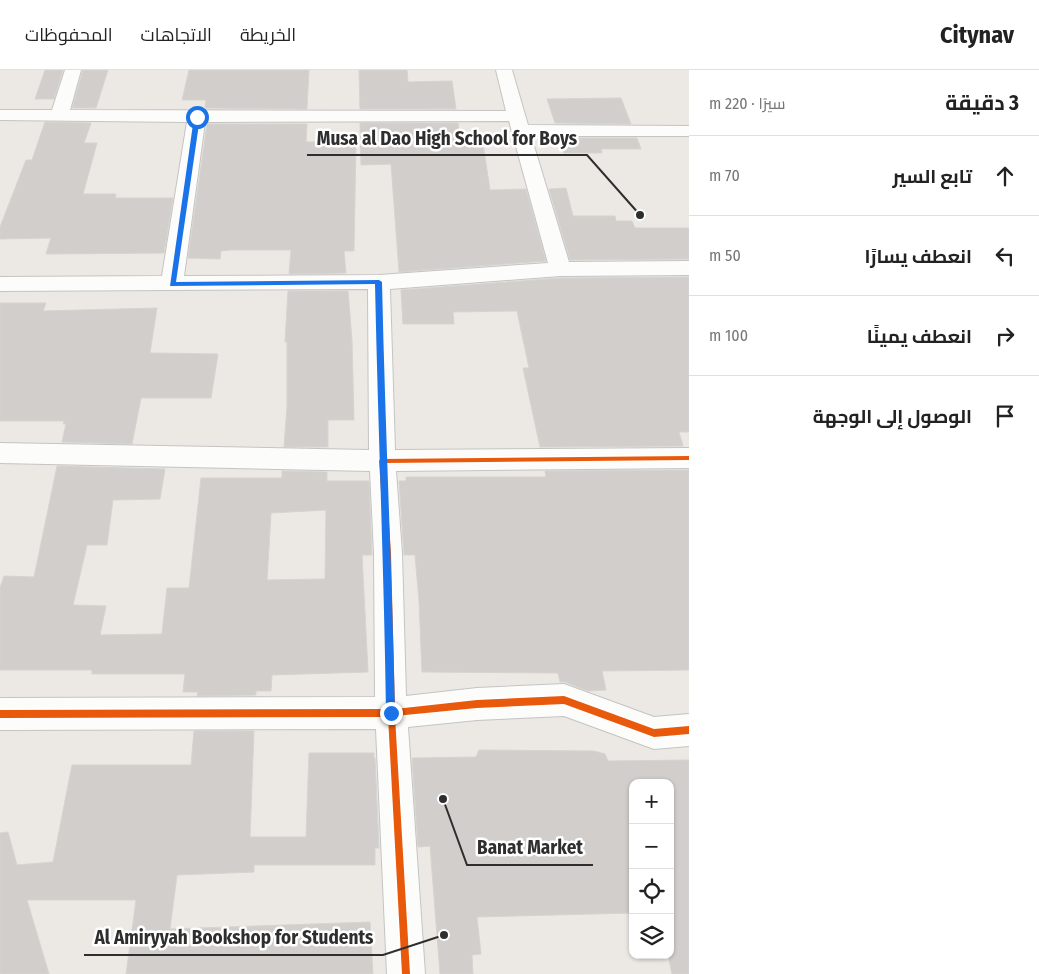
<!DOCTYPE html>
<html lang="ar">
<meta charset="utf-8">
<style>
body{margin:0;font-family:"Fira Sans Condensed",Cairo,sans-serif;background:#f6f6f6;color:#222;direction:rtl}
.controls{position:absolute;right:15px;bottom:15px;display:grid;overflow:hidden;border-radius:10px;box-shadow:0 1px 4px #0004}
.controls button{width:45px;height:45px;display:grid;place-items:center;padding:0;border:0;border-bottom:1px solid #e0e0e0;background:#fff;color:#222;font:25px sans-serif}
.stop{position:absolute;width:15px;height:15px;margin:-11px;border:4px solid #1a73e8;border-radius:50%;background:#fff}
.stop.end{background:#1a73e8;border-color:#fff;box-shadow:0 1px 5px #0008}
.list{margin:0;padding:0;list-style:none}
h2{display:flex;justify-content:space-between;align-items:center;height:65px;margin:0;padding:0 20px;font-size:21px}
h2 small{font-size:16px;font-weight:400;color:#767676}
.list li{display:grid;grid-template-columns:32px 1fr auto;gap:15px;align-items:center;box-sizing:border-box;height:80px;padding:0 20px;border-top:1px solid #e0e0e0}
.list b{display:block;font-size:19px;white-space:nowrap}
.list em{font-size:16px;font-style:normal;color:#767676}
.icon{flex:none;width:28px;height:28px;fill:none;stroke:currentColor;stroke-width:2;stroke-linecap:round;stroke-linejoin:round}
.map{position:relative;flex:none;width:689px;height:904px;overflow:hidden;direction:ltr}
header{display:flex;align-items:center;gap:30px;box-sizing:border-box;height:70px;padding:0 25px;background:#fff;border-bottom:1px solid #e0e0e0}
header strong{font-size:24px}
nav{display:flex;gap:28px;margin-inline-start:auto;font-size:18px}
main{display:flex}
aside{flex:1;background:#fff}
.map>svg:first-child{display:block}
</style>
<header>
<strong>Citynav</strong>
<nav><a>الخريطة</a><a>الاتجاهات</a><a>المحفوظات</a></nav>
</header>
<main>
<aside>
<h2>3 دقيقة<small>سيرًا · 220 m</small></h2>
<ul class="list">
<li><svg class="icon" aria-label="ahead" viewBox="0 0 24 24"><path d="M12 20V5M6 11l6-6 6 6"/></svg><div><b>تابع السير</b></div><em>70 m</em></li>
<li><svg class="icon" aria-label="left" viewBox="0 0 24 24"><path d="M17 20v-9H6M10 6l-5 5 5 5"/></svg><div><b>انعطف يسارًا</b></div><em>50 m</em></li>
<li><svg class="icon" aria-label="right" viewBox="0 0 24 24"><path d="M7 20v-9h11M14 6l5 5-5 5"/></svg><div><b>انعطف يمينًا</b></div><em>100 m</em></li>
<li><svg class="icon" aria-label="arrive" viewBox="0 0 24 24"><path d="M6 21V4h12l-3 4 3 4H6"/></svg><div><b>الوصول إلى الوجهة</b></div></li>
</ul>
</aside>
<div class="map">
<svg width="689" height="904" viewBox="0 0 689 904">
<rect width="100%" height="100%" fill="#ece8e4"/>
<g fill="#d1cecb" stroke="#d7d4d0" fill-rule="evenodd">
<path d="M45,0H63L54,29H35Z"/>
<path d="M83,0H108L96,38H72Z"/>
<path d="M189,0H309L307,39L205,38L206,30H182Z"/>
<path d="M359,0H407L408,12L452,11L456,39H360Z"/>
<path d="M621,28L631,54L555,53L547,29Z"/>
<path d="M45,52L91,53L84,73H97L83,124H116L115,128H173L164,183L46,184L51,168L0,169V157L26,90H32Z"/>
<path d="M360,53H458L461,74H483L490,120L526,119L546,191L399,202L391,94L361,95Z"/>
<path d="M207,54H307L306,72H356L354,181H344L346,203L289,204L291,180H230L221,181L220,189L188,188Z"/>
<path d="M559,68H637L641,79H601L602,83H564Z"/>
<path d="M566,118L573,146H615L616,151H632L635,158H689V189L570,190L549,119Z"/>
<path d="M689,207V362H679L683,376L540,377L523,298H529L517,241L453,242L454,254H403L401,220L560,208Z"/>
<path d="M288,221H348L352,270L354,350H328V377H284L287,336V272H285Z"/>
<path d="M0,233H46L43,241L157,238L150,283L218,284L211,328H141L132,374L62,372L66,354H63L64,351H0Z"/>
<path d="M57,396L165,399L160,429L113,430L107,475H87L73,535L106,536L100,565L162,564L167,518H189L201,408H282V401L327,402V411H369L372,485H362L368,602L272,605L271,621H256V625L197,626L198,622H183L185,604H92V600H0V518L4,506L34,507ZM326,440L325,509L267,510L271,443Z"/>
<path d="M689,400V600L602,601L606,620L588,621L565,612H560L558,603L422,602L419,531L415,485H404L399,411H406V407H546L545,401Z"/>
<path d="M194,661H254L250,767H306L309,683H374V688H375L379,778H375V795H254V802L177,805L170,859L370,852L373,904H126L136,830H27L49,904H0V763L8,762L17,795L53,792L72,695H191Z"/>
<path d="M479,680L594,681L605,684L608,691L689,690V904H672L668,885H670V713H633V843L477,847L481,884L472,885L473,904H440L430,776L418,777L412,688L476,687Z"/>
</g>
<g fill="none" stroke-linecap="round" stroke-linejoin="round">
<g stroke="#c5c4c5" stroke-width="2">
<path id="minor" d="M65,0H81L70,40L506,41L496,0H512L528,55L689,56V66H531L569,192L689,191V205L560,206L390,219L395,380L689,378V398L396,401L402,483L406,626L477,618L564,614L654,647L689,644V676L654,679L564,646L477,650L408,657L425,904H387L376,659L0,660V628L375,627L374,483L370,401L0,393V373L369,380L368,219L0,221V207L162,206L187,52L0,50V40H52ZM509,51L548,193L379,205L184,206L205,52Z"/>
</g>
<use href="#minor" fill="#fcfcfb" fill-rule="evenodd"/>
<g stroke="#fff" stroke-width="3">
<path id="cycleway" d="M689,386V390L385,393L391,483L395,639L477,630L564,626L654,659L689,656V664L654,667L564,634L477,638L395,646L410,904H402L388,647L0,648V640L387,639L385,483L379,391L380,389Z"/>
</g>
<use href="#cycleway" fill="#e8590c" fill-rule="evenodd"/>
</g>
<path fill="#1a73e8" d="M197,46L200,47L176,212L379,210L382,212C385,356 392,499 395,643L391,648L386,643C384,500 378,357 375,214L170,216L194,47Z"/>
<path fill="none" stroke="#2e2e2e" stroke-width="2" d="M640 145L587 85H307M443 729L467 795H593M444 865L383 885H84"/>
<g fill="#2e2e2e" stroke="#fff" stroke-width="2">
<circle cx="640" cy="145" r="5"/>
<circle cx="443" cy="729" r="5"/>
<circle cx="444" cy="865" r="5"/>
</g>
<g font-size="19" text-anchor="middle" font-weight="bold" fill="#2e2e2e" stroke="#fff" stroke-width="5" stroke-linejoin="round" paint-order="stroke">
<text x="447" y="75">Musa al Dao High School for Boys</text>
<text x="530" y="784">Banat Market</text>
<text x="234" y="874">Al Amiryyah Bookshop for Students</text>
</g>
</svg>
<div class="controls">
<button>+</button>
<button>−</button>
<button><svg class="icon" aria-label="locate" viewBox="0 0 24 24"><circle cx="12" cy="12" r="6"/><path d="M12 2v4M12 18v4M2 12h4M18 12h4"/></svg></button>
<button><svg class="icon" aria-label="layers" viewBox="0 0 24 24"><path d="M12 4l9 5-9 5-9-5zM3 14l9 5 9-5"/></svg></button>
</div>
<div class="stop" style="left:197px;top:47px"></div>
<div class="stop end" style="left:391px;top:643px"></div>
</div>
</main>
